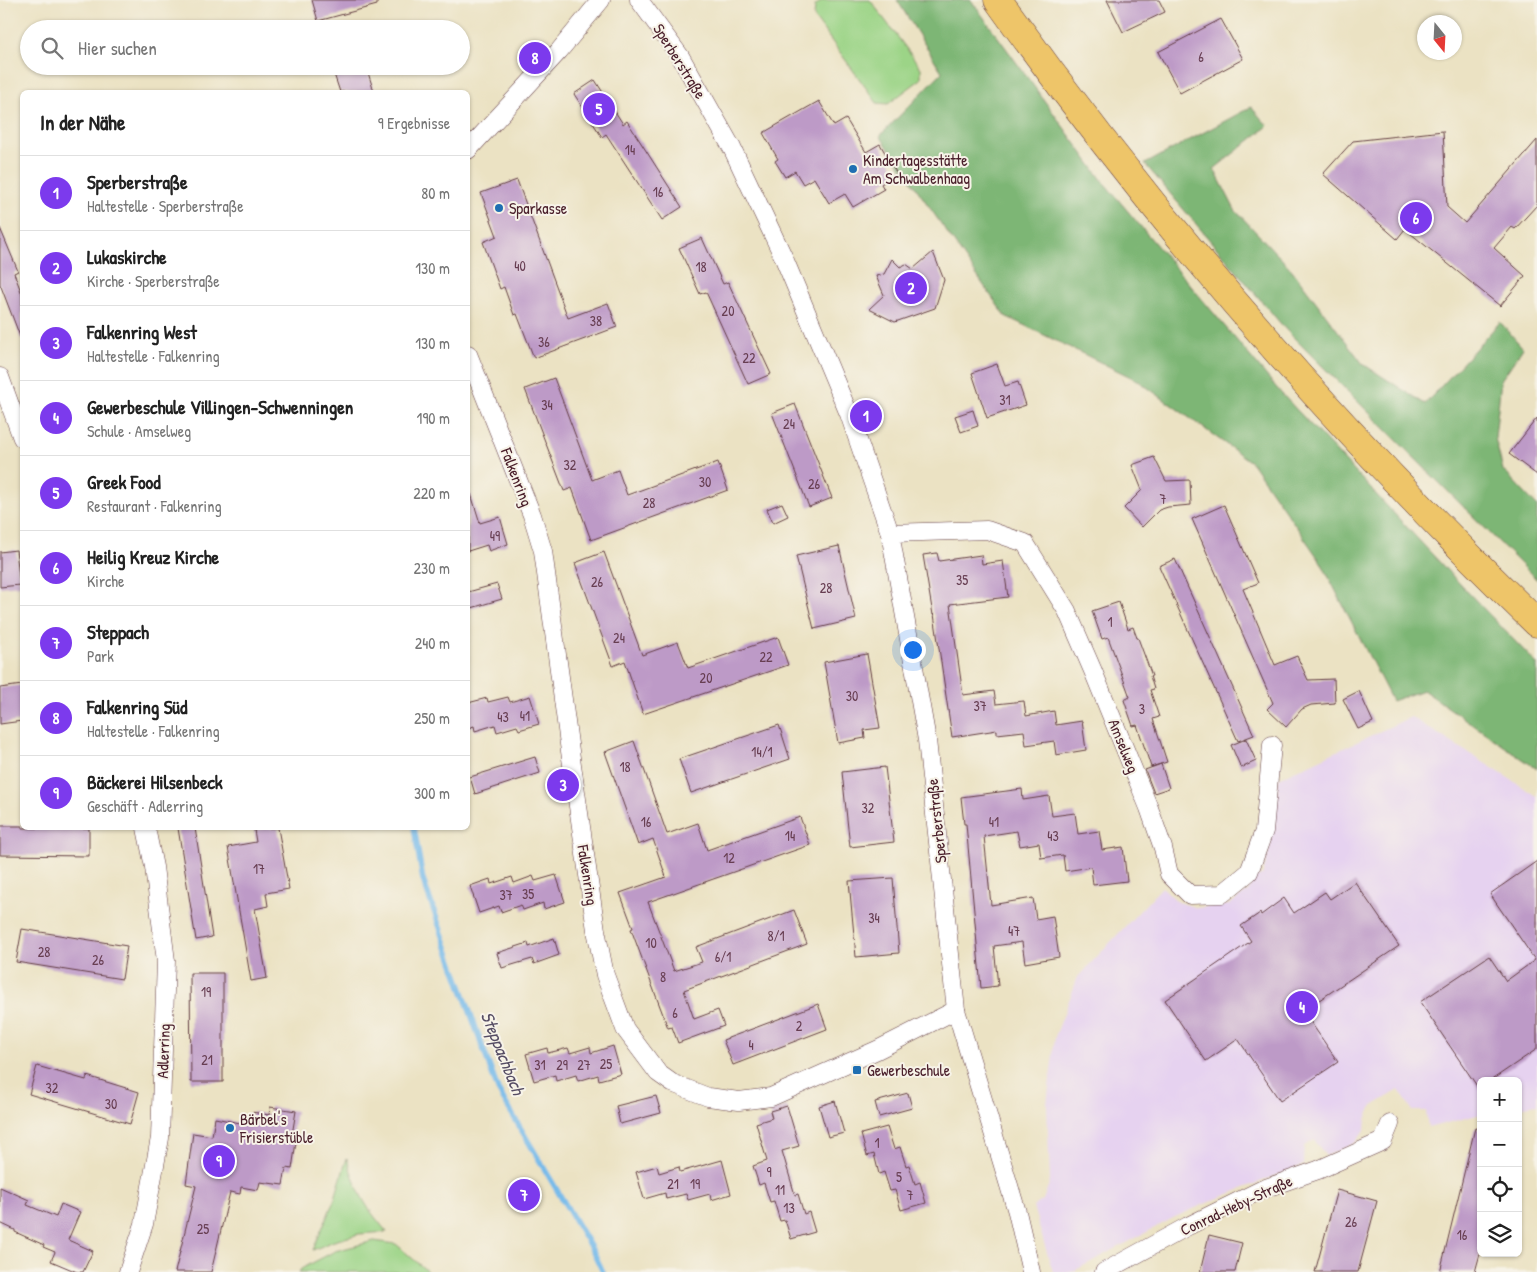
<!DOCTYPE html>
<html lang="de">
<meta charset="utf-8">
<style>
body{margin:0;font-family:"Patrick Hand",sans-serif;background:#f6f6f6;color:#222}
.controls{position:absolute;right:15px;bottom:15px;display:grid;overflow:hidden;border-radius:8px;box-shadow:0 1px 4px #0004}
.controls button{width:45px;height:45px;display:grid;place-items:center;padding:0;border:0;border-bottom:1px solid #e0e0e0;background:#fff;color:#222;font:25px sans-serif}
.compass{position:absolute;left:1417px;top:15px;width:45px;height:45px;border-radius:50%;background:#fff;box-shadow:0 1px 4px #0004;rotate:162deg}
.you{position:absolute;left:912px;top:649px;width:18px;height:18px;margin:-12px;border:4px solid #fff;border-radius:50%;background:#1a73e8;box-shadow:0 0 0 8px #1a73e833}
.badge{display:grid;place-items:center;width:32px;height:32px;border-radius:50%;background:#7c3aed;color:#fff;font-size:16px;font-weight:700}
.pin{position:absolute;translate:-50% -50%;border:2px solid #fff;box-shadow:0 1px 5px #0006}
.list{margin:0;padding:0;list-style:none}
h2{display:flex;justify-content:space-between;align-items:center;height:65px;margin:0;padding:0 20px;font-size:21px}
h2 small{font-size:16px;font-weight:400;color:#767676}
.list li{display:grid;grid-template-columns:32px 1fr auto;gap:15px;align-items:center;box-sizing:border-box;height:75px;padding:0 20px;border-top:1px solid #e0e0e0}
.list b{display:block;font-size:19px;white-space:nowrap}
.list p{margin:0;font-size:16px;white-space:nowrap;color:#767676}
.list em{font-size:16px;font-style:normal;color:#767676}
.icon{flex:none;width:28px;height:28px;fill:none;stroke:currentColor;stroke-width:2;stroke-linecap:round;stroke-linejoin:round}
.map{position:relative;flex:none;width:1537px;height:1272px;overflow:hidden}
.search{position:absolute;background:#fff;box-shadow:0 1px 4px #0004;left:20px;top:20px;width:450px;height:55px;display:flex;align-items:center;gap:12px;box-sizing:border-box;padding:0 18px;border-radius:28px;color:#767676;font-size:19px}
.panel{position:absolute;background:#fff;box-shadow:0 1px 4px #0004;left:20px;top:90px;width:450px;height:740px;border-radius:8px}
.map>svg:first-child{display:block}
</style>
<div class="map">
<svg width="1537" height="1272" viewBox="0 0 1537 1272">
<rect width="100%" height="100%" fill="#f7f3e8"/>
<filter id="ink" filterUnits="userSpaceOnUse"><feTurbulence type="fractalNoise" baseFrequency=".02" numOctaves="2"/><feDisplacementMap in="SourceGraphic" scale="10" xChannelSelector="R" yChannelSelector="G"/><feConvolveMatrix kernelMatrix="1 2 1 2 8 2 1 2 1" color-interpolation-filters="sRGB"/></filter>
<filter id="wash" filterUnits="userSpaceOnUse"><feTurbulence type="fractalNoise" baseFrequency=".0096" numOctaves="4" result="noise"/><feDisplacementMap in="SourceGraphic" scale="20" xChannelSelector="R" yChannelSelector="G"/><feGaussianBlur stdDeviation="1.12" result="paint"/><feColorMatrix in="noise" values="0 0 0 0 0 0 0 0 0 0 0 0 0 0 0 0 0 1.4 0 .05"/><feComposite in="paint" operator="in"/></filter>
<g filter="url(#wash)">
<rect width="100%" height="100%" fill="#ebe2c3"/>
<path fill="#e6d2f0" d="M1411,717L1537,796V1104L1518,1107V1081H1481V1114L1428,1128L1426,1111H1413L1399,1090L1372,1106L1366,1119L1365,1130L1355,1143L1326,1156L1314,1140L1304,1146L1303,1165L1216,1199L1175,1217L1072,1272H1053L1033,1207L1043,1200L1050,1181L1047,1104L1055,1037L1078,977L1162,887L1178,902L1197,908L1229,905L1248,891L1254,878L1263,874L1271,842L1279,778Z"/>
<g fill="#9cd487" stroke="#737a59">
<path d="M823,0H870L921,68V79L888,104L877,103L814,17L815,6Z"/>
<path d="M347,1158C357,1192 364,1205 387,1232L359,1234L334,1241L313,1250L335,1198Z"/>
<path d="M374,1241L396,1244L428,1272H299L301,1269L335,1251Z"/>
</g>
<g fill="#7db674" stroke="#646a50">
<path d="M897,0H971L1105,184L1281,393L1461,585L1537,664V769L1423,690L1392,701L1321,562L1252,463L1137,380L1005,316L880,136L942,72Z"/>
<path d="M1251,107L1268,126L1214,169L1235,210L1292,270L1363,364L1425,404L1500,322L1523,348L1501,380L1495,438L1503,470L1537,506V580L1287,331L1145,164Z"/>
</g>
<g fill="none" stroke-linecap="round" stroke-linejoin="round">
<path stroke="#73b9ea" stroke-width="5.5" d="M414,828L423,880L498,1090L594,1253L603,1272"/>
</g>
<g id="blocks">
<g fill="#bd9ac7">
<path d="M312,0H377V5L318,21Z"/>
<path d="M1107,0H1159L1165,12L1123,32Z"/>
<path d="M1221,19L1243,59L1180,93L1158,52Z"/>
<path d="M350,66H366L374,92H340L333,71Z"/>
<path d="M595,80L623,124L627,121L682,207L662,220L606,134L602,137L574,94Z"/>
<path d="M819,101L834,126L846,119L866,152L880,144L897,174L881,184L884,189L853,207L845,194L829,203L814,178L803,184L795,171L785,177L775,161L778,159L763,133Z"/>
<path d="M1443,131L1447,207L1465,223L1537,140V205L1515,229L1512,227L1494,248L1525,276L1500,306L1405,229L1397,239L1323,174L1353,141Z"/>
<path d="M517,180L568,318L608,303L617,327L534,358L517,314L514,315L504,287L500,289L483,242L497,236L481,193Z"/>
<path d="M0,228L18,271L14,273L22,294V339H21L0,284Z"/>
<path d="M702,238L723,284L728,282L771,374L748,384L706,292L700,294L679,248Z"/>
<path d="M933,252L944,280L935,308L895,322L869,309L884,295L876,276L884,274L892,259L900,267L906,264L913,269Z"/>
<path d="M997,364L1005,386L1018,382L1026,405L987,418L972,373Z"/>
<path d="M554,378L592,480L618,470L627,495L718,462L728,490L591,540L572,488L564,491L525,389Z"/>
<path d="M795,404L832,498L809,507L772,413Z"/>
<path d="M973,410L978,426L961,432L955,416Z"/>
<path d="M1537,418V475L1509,454Z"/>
<path d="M1154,457L1166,481L1190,480L1191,505L1168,507L1159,510L1142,527L1124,508L1142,490L1132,465Z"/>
<path d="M471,494L480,523L500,517L508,544L489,551L487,545L468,551V495Z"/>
<path d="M782,503L788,516L773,523L767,509Z"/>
<path d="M1224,505L1258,583L1243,589L1275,665L1297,656L1308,680L1334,679L1335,703L1311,705L1302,709L1286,727L1267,709L1273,703L1192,519Z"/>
<path d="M839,546L856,619L814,629L796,556Z"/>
<path d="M16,550L20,585L0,587V552Z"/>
<path d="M604,552L642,655L678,642L688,668L778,637L788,665L643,714L625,661L613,666L575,563Z"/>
<path d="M937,553L939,561L981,555L982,564L1003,561L1008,597L950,604L963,695L994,691L996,704L1024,701L1026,716L1054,711L1056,725L1082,721L1086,750L1056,755L1054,741L1026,745L1024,731L997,734V730L952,737L934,614L933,615L923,555Z"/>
<path d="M1175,559L1254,735L1238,741L1159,566Z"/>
<path d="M497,584L502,599L468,609V592Z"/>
<path d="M1119,602L1128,629L1133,627L1137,638H1138L1152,676H1150L1154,689L1150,690L1159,717L1153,719L1167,762L1151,767L1137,725L1133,726L1124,700L1130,697L1108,637L1102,639L1092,611Z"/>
<path d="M867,654L880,728L864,730L865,738L838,743L824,662Z"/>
<path d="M22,685V721L0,724V688Z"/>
<path d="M1359,691L1373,722L1358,729L1343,699Z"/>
<path d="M530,696L539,724L519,730L517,726L497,732L495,725L475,731L474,726L468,728V703L487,698L488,702L508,697L510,702Z"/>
<path d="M779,725L790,759L691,793L679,759Z"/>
<path d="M1246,739L1256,761L1241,768L1231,745Z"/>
<path d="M634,741L667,834L698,823L707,850L800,817L810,845L648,902L674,971L702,962L696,947L794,910L807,944L684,990L694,1019L718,1010L724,1026L678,1043L672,1027L668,1028L631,929L633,928L620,893L666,877L653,839L638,845L605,752Z"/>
<path d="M535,757L540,773L475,794L470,777Z"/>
<path d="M1161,764L1169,788L1154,793L1145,770Z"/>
<path d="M885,767L894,842L850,847L842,772Z"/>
<path d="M1022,789L1023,800L1049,796L1052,816L1075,813L1078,834L1099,831L1102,850L1123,847L1127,881L1093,885L1091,867L1065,871L1063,855L1041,858L1039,843L1020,846L1017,831L984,836L991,905L1033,898L1036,919L1053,916L1059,957L1025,963L1022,942L994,946L998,986L981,988L966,824H964L961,797Z"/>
<path d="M0,826H22V828H89V856L0,855Z"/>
<path d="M178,828H195L212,937L196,940Z"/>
<path d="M266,828H278L289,889L266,893L268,906L255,909L267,978L251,981L228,847L256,842L254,830Z"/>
<path d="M1537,861V1049L1490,1081H1481V1087L1479,1089L1420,1002L1489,956L1506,981L1535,960L1490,894Z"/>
<path d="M556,875L565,902L544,909L543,903L523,910L521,905L501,912L499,906L479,913L470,886L490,879L491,884L512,877L514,883L533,876L535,881Z"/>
<path d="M893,878L899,953L856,957L849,881Z"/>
<path d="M1355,882L1399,946L1303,1011L1338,1062L1280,1101L1238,1039L1206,1061L1165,1000L1251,941L1241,926L1260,913L1261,915L1284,898L1294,913L1325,892L1330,899Z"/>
<path d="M22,929L127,946L122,979L16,962Z"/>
<path d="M554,938L559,955L534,964L532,959L502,968L497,953L528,943L529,947Z"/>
<path d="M190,973H223V1082H191Z"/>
<path d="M818,1004L827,1029L733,1065L723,1040Z"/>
<path d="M613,1046L621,1074L599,1080L598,1075L578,1081L576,1075L556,1081L555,1075L534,1081L526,1054L547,1048L548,1053L568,1048L570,1053L590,1047L591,1053Z"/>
<path d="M37,1066L86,1080L87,1076L139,1092L130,1124L29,1094Z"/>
<path d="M908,1093L912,1108L879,1117L875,1102Z"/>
<path d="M656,1096L661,1113L620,1124L616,1106Z"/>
<path d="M835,1101L844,1133L828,1137L819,1106Z"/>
<path d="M787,1106L799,1146L782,1151L795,1195L798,1194L804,1214L809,1212L815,1232L791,1239L785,1220L780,1221L774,1201L770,1202L764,1183L759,1185L753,1166L767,1161L756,1123L772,1118L770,1111Z"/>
<path d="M270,1107L296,1111L291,1141L296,1142L292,1169L286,1168L283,1185L260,1182L258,1190L241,1187L240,1194L230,1192L211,1272H175L196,1186L186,1184L193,1133L212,1136L215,1118L250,1125L252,1112L269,1115Z"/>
<path d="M887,1127L894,1149L900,1147L906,1166L909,1165L915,1184L920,1182L926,1203L901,1210L895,1190L890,1191L884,1172L879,1174L874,1154L867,1156L861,1134Z"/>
<path d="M1475,1128L1481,1129V1250L1475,1272H1440Z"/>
<path d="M722,1160L731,1194L711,1200L710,1194L688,1200L686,1194L666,1199L665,1193L644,1199L636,1172L657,1166L659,1173L679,1167L680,1172Z"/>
<path d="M0,1187L29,1200L27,1205L56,1217L61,1204L80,1212L68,1240L93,1251L83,1272H77L51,1261L55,1252L43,1247L44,1245L15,1232V1230L0,1223Z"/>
<path d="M1337,1190L1377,1201L1358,1272H1315Z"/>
<path d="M1209,1235L1242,1243L1235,1272H1200Z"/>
</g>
</g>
</g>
<g filter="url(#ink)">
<use href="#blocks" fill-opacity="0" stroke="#623c42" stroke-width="1"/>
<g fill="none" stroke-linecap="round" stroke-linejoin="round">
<g stroke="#623c42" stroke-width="19">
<g id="street">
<path d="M639,0L680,56L732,148L783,256L849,414L890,533L927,740L956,1010L1017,1212L1031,1272"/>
<path d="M468,150L559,51L601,0"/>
<path d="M468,354L532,515L543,551L569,744L596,930L605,975L625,1029L658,1073L672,1083L708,1097L739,1101L771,1097L877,1050L956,1010"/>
<path d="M0,377L22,438"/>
<path d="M890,533L987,530L1025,543L1067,611L1093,671L1149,808L1163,848L1169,874L1190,895L1222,894L1249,872L1264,831L1272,745"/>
<path d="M128,1272L144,1224L160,1138L166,961L154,867L146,828"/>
<path d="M1104,1272L1188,1226L1263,1189L1318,1170L1383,1141L1390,1124"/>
</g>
</g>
<g stroke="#623c42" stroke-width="29">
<path id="primary" d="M998,0C1158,224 1339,432 1537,623"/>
</g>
<use href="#street" stroke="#fff" stroke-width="18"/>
<use href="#primary" stroke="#eec569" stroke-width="28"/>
</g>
</g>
<g fill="#1f6fb2" stroke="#f7f3e8" stroke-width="2">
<circle cx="853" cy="169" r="5"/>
<circle cx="499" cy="208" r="5"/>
<rect x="852" y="1065" width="10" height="10" rx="2.5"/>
<circle cx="230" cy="1128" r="5"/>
</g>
<g text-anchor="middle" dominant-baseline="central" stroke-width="4" stroke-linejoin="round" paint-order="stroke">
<g font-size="14" fill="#673e52">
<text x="1201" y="56">6</text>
<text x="630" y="149">14</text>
<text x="658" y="191">16</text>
<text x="520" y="265">40</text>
<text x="701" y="266">18</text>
<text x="728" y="310">20</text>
<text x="596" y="320">38</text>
<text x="544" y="341">36</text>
<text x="749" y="357">22</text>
<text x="1005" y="399">31</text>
<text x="547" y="404">34</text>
<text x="789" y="423">24</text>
<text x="570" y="464">32</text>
<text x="705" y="481">30</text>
<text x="814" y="483">26</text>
<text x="1163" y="498">7</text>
<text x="649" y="502">28</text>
<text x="495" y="535">49</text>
<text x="962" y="579">35</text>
<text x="597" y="581">26</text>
<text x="826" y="587">28</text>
<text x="1110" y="621">1</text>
<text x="619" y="637">24</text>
<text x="766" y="656">22</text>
<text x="706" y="677">20</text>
<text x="852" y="695">30</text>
<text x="980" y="705">37</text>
<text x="1142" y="708">3</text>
<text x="525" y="715">41</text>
<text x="503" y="716">43</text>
<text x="762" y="751">14/1</text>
<text x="625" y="766">18</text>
<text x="868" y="807">32</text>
<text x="646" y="821">16</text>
<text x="994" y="821">41</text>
<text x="790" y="835">14</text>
<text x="1053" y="835">43</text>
<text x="729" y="857">12</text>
<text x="259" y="868">17</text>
<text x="528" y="893">35</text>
<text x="506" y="894">37</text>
<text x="874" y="917">34</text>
<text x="1014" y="930">47</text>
<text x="776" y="935">8/1</text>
<text x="651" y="942">10</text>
<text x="44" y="951">28</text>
<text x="723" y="956">6/1</text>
<text x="98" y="959">26</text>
<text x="663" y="976">8</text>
<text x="206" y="991">19</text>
<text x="675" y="1012">6</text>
<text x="799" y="1025">2</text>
<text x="751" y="1044">4</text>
<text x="207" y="1059">21</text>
<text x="606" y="1063">25</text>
<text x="540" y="1064">31</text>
<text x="562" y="1064">29</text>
<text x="584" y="1064">27</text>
<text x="52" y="1087">32</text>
<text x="111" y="1103">30</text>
<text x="877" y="1142">1</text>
<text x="769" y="1171">9</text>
<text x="899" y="1176">5</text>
<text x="673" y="1183">21</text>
<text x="695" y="1183">19</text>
<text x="780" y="1189">11</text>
<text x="910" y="1194">7</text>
<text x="789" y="1207">13</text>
<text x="1351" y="1221">26</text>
<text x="203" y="1228">25</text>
<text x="1462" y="1234">16</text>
</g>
<g font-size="16" fill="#4a1f2b" stroke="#f7f3e8">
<text transform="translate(680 61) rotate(58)">Sperberstraße</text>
<text transform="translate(517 477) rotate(69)">Falkenring</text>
<text transform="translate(1124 746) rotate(68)">Amselweg</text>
<text transform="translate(936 821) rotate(-96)">Sperberstraße</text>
<text transform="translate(588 875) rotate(81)">Falkenring</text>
<text transform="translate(163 1051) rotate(-88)">Adlerring</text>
<text transform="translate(1236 1205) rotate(-25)">Conrad-Heby-Straße</text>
</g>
<g font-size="16" fill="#4a1f2b" stroke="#f7f3e8" text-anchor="start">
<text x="863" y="160">Kindertagesstätte<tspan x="863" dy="18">Am Schwalbenhaag</tspan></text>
<text x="509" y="208">Sparkasse</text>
<text x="867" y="1070">Gewerbeschule</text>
<text x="240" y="1119">Bärbel's<tspan x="240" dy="18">Frisierstüble</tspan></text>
</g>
<g font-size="18" font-style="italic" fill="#564d64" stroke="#f7f3e8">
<text transform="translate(503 1053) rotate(68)">Steppachbach</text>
</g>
</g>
</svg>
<div class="controls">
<button>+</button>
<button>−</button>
<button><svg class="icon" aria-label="locate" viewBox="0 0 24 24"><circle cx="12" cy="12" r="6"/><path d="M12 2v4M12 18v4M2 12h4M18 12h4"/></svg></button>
<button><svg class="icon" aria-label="layers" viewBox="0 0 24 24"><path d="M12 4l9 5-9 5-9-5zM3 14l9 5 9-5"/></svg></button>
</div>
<svg class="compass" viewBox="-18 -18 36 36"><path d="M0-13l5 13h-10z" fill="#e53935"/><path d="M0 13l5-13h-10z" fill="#767676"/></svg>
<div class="you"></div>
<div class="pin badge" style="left:866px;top:416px">1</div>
<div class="pin badge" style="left:911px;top:288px">2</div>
<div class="pin badge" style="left:563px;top:785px">3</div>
<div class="pin badge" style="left:1302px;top:1007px">4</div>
<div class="pin badge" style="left:599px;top:109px">5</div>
<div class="pin badge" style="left:1416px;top:218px">6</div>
<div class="pin badge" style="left:524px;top:1195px">7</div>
<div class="pin badge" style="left:535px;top:58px">8</div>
<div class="pin badge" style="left:219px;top:1161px">9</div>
<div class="search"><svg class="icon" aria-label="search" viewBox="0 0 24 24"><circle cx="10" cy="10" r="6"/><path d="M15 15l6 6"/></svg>Hier suchen</div>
<section class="panel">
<h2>In der Nähe<small>9 Ergebnisse</small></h2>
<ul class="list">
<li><span class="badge">1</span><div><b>Sperberstraße</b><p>Haltestelle · Sperberstraße</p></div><em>80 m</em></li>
<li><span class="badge">2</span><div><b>Lukaskirche</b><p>Kirche · Sperberstraße</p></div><em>130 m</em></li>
<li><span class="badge">3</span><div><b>Falkenring West</b><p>Haltestelle · Falkenring</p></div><em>130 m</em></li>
<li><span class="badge">4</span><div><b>Gewerbeschule Villingen-Schwenningen</b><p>Schule · Amselweg</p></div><em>190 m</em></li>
<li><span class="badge">5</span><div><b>Greek Food</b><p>Restaurant · Falkenring</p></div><em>220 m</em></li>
<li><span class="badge">6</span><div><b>Heilig Kreuz Kirche</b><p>Kirche</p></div><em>230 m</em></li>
<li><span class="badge">7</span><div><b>Steppach</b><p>Park</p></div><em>240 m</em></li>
<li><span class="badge">8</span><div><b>Falkenring Süd</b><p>Haltestelle · Falkenring</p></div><em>250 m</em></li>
<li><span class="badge">9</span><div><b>Bäckerei Hilsenbeck</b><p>Geschäft · Adlerring</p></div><em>300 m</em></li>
</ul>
</section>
</div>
